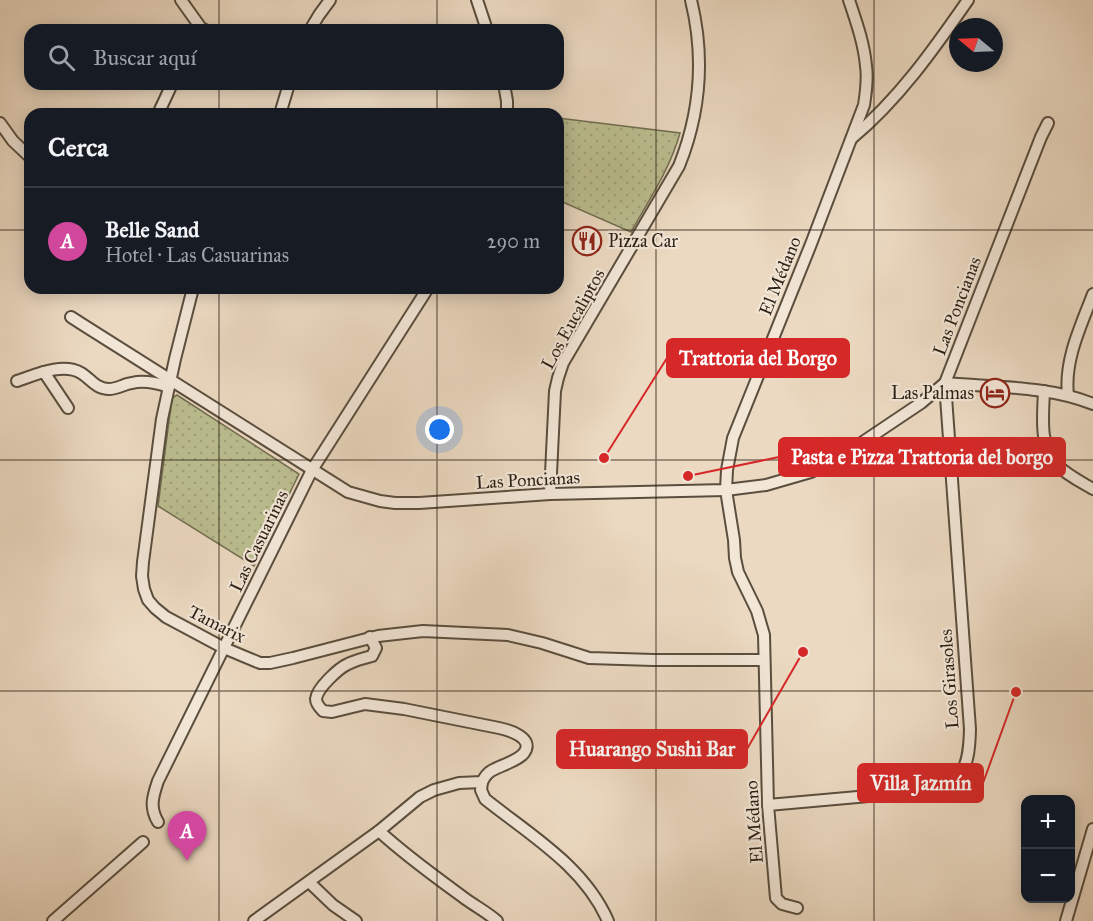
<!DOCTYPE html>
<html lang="es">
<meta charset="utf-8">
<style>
body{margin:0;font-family:"IM FELL Great Primer",serif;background:#242831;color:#f1f3f6}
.controls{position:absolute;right:18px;bottom:18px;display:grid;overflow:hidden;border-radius:12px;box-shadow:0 3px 15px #0003}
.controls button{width:54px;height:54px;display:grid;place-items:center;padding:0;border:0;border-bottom:2px solid #363941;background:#171b24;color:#f1f3f6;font:30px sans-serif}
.compass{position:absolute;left:949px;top:18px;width:54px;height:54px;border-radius:50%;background:#171b24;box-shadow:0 3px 15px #0003;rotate:289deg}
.you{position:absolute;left:440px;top:430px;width:21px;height:21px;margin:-15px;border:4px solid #fff;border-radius:50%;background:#1a73e8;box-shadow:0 0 0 9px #1a73e833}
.badge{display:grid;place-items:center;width:39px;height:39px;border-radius:50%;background:#db2777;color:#fff;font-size:20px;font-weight:700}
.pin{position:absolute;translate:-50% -50px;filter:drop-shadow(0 2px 3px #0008)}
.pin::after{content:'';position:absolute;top:32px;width:21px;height:18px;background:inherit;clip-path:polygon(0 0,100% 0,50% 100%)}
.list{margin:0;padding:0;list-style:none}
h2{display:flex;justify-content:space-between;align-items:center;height:78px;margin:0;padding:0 24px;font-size:26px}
h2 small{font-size:20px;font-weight:400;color:#9ea1a6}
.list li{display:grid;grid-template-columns:39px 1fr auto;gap:18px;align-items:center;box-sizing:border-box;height:108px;padding:0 24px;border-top:2px solid #363941}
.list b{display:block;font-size:22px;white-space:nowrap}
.list p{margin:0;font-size:20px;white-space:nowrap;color:#9ea1a6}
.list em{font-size:20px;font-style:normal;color:#9ea1a6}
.icon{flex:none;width:33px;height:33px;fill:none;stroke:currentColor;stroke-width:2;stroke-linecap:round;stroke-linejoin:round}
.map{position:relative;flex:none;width:1093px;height:921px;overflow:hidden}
.search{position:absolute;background:#171b24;box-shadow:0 3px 15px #0003;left:24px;top:24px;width:540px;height:66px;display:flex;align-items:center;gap:15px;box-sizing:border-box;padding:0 21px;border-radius:18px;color:#9ea1a6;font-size:22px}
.panel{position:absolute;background:#171b24;box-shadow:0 3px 15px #0003;left:24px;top:108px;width:540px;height:186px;border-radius:18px}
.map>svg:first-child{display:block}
</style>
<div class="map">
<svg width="1093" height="921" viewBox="0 0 1093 921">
<defs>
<pattern id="park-dots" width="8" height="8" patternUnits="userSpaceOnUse" patternTransform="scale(1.5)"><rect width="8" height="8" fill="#bbbe90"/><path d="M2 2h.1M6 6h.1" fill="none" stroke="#a1a37b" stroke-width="1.8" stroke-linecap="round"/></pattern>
</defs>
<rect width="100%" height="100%" fill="#ebd9c1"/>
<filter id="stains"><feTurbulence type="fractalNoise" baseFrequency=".00333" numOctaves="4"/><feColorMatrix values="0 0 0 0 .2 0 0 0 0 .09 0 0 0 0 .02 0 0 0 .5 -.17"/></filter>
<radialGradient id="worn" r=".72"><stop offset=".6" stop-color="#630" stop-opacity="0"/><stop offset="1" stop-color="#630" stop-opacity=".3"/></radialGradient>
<g fill="url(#park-dots)" stroke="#726e52" stroke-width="1.5">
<path d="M558,118L680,133C670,169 649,200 631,232L558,200Z"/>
<path d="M177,395L299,474L254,566L158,506L172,398Z"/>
</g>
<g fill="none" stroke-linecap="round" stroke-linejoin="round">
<g stroke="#5a4e3e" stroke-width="14">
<g id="street">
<path d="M181,0L201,28L205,30"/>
<path d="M477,0L487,30"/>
<path d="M310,30L319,15L330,0"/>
<path d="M504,84L507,101V114"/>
<path d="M158,114L172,84"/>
<path d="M280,114L289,84"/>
<path d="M0,123L13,141L30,157"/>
<path d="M852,138C898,100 934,49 968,0"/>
<path d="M193,288L175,359L162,419L143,562L142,576L144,589L148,600L155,608L166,617L224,648L260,663H270L293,658L378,636L423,631L508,635L542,643L589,658L653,660H764"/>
<path d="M71,317L85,326L348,492L380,501L395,503H419L550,494L726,490L766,485L811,472L842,456L921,403L945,383L1041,137L1048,123"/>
<path d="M44,372L68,408"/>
<path d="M17,381C35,375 63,362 81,373C91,379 96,389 109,389C117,389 124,384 132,383C144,380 157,383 169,387"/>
<path d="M1044,391C1043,415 1039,447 1057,465C1067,475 1081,482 1093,489"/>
<path d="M1068,395C1064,360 1081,326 1093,294"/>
<path d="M550,494L555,391L558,378L563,363L679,166C701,111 705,57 691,0"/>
<path d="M482,782L481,790L485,799C530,835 584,866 608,921"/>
<path d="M768,805L925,791C965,783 969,766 970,729L945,383C992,387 1050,386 1093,404"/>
<path d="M158,822C149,807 153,796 158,781L312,470L428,288"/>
<path d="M379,831C406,856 437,878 467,900C477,907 488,913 497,921"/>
<path d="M309,882L333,905L356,921"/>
<path d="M797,908L782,904L776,898L768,805L764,635L757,611L738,572L735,558L734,540L726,490L727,470L733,438L811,244L864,105C866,92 868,79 866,66C864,43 856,21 849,0"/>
<path d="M53,921L143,842"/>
<path d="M254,921L379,831L420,797L434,790L459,783L482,782C484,778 486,774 491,771C499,766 518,761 524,753C535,738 509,730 499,728L404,709L365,704L332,712L323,711C320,708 316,704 316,699C317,688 339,668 348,664C356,660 364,658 372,656L376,648L370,637"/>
<path d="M1066,921L1093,829"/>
</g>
</g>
<use href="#street" stroke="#f2e6d7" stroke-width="10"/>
</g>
<path fill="none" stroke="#2a1f13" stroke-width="1.5" stroke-opacity="0.55" d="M219,0V30M437,0V30M656,0V921M874,0V921M219,84V114M437,84V114M0,230H30M558,230H1093M219,288V921M437,288V921M0,460H1093M0,691H1093"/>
<defs>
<g id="restaurant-ring" transform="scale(1.5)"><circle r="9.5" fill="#f2e6d7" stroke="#8f2418" stroke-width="1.5"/><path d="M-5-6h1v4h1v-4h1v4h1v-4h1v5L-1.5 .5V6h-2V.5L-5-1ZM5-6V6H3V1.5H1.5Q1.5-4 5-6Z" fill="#8f2418"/></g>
<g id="hotel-ring" transform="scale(1.5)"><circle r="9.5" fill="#f2e6d7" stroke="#8f2418" stroke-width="1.5"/><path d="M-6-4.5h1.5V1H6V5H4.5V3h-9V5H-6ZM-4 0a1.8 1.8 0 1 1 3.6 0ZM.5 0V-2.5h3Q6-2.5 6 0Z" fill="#8f2418"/></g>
</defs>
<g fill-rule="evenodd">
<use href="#restaurant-ring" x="587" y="241"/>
<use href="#hotel-ring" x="995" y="393"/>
</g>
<g text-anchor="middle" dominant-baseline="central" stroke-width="4.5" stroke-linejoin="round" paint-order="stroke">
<g font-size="18" fill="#2a1f13" stroke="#f2e6d7" text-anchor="start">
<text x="608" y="241">Pizza Car</text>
<text x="974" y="393" text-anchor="end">Las Palmas</text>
</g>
<g font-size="18" fill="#2a1f13" stroke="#f2e6d7">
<text transform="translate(780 276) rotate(-68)">El Médano</text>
<text transform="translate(957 306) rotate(-69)">Las Poncianas</text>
<text transform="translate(573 319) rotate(-61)">Los Eucaliptos</text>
<text transform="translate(528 480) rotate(-3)">Las Poncianas</text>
<text transform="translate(259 541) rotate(-64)">Las Casuarinas</text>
<text transform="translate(217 624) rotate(27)">Tamarix</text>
<text transform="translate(949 679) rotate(-94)">Los Girasoles</text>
<text transform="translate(754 822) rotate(-94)">El Médano</text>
</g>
</g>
<path fill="none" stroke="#d62828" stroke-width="2" d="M604 458L667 358M688 476L779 457M803 652L747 749M1016 692L983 783"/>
<g fill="#d62828" stroke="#f2e6d7" stroke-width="2">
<circle cx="604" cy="458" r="6"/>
<circle cx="688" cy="476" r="6"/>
<circle cx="803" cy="652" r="6"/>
<circle cx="1016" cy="692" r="6"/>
</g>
<g fill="#d62828" stroke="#d62828" stroke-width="2">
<rect x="667" y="339" width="182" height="38" rx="6"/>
<rect x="779" y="438" width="286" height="38" rx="6"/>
<rect x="557" y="730" width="190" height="38" rx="6"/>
<rect x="858" y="764" width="125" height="38" rx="6"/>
</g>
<g font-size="20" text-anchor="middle" font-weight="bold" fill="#fff">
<text x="758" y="365">Trattoria del Borgo</text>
<text x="922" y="464">Pasta e Pizza Trattoria del borgo</text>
<text x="652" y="756">Huarango Sushi Bar</text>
<text x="921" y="790">Villa Jazmín</text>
</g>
<rect width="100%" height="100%" filter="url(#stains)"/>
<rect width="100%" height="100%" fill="url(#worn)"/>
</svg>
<div class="controls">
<button>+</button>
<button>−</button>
</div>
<svg class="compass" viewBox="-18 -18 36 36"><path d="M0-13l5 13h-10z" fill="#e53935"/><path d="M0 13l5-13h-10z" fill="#9ea1a6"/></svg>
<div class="you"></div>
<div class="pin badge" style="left:187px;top:861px;background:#d1479c">A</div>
<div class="search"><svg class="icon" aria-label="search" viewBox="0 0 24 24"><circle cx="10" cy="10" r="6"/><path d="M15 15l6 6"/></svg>Buscar aquí</div>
<section class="panel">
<h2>Cerca<small></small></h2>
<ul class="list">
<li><span class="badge" style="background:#d1479c">A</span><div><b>Belle Sand</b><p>Hotel · Las Casuarinas</p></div><em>290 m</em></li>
</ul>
</section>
</div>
